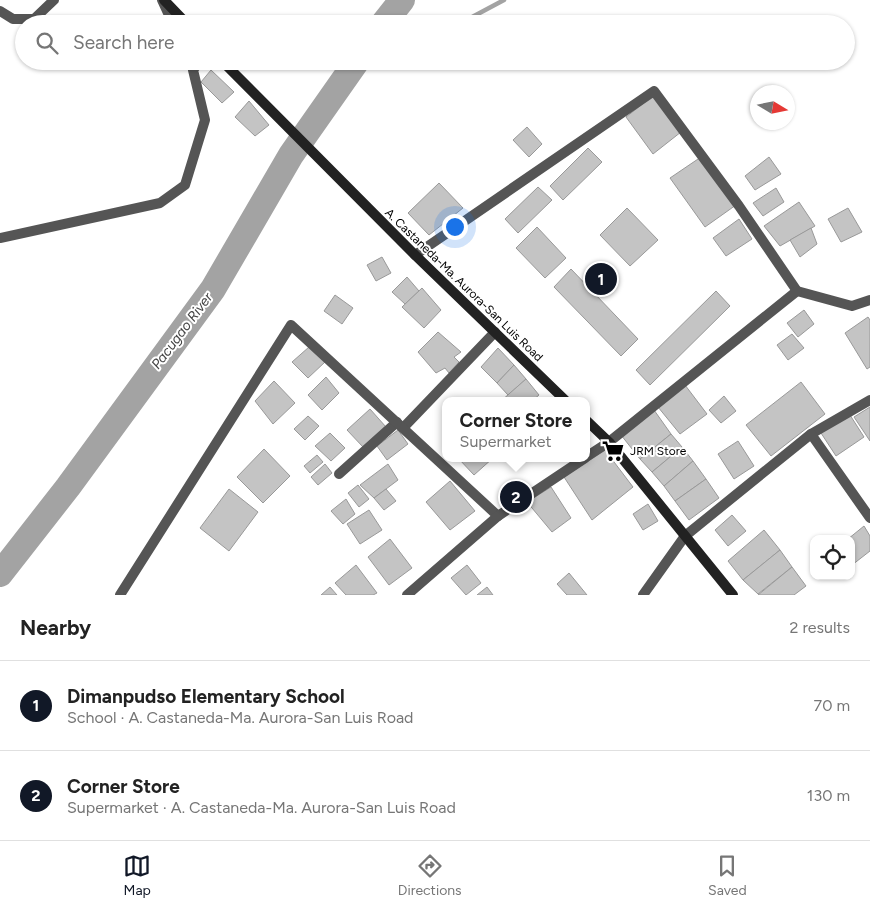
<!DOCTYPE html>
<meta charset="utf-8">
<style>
body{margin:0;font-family:Figtree,sans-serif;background:#f6f6f6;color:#222}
.controls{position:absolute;right:15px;bottom:15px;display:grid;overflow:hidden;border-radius:10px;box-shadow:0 1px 4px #0004}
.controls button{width:45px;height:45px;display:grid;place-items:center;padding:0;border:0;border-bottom:1px solid #e0e0e0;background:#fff;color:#222;font:25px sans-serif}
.compass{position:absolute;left:750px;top:85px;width:45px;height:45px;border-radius:50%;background:#fff;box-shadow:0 1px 4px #0004;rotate:100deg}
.you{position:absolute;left:454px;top:226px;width:18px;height:18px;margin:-12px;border:4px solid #fff;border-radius:50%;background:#1a73e8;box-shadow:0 0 0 8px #1a73e833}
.badge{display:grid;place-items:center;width:32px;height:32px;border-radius:50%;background:#111827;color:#fff;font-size:16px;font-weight:700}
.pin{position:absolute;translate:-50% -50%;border:2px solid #fff;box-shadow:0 1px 5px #0006}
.popup{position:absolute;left:442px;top:397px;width:148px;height:65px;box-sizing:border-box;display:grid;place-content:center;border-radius:10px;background:#fff;filter:drop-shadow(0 1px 4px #0005);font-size:16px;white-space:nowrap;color:#767676}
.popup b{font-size:19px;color:#222}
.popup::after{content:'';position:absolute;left:50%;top:100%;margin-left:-10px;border:10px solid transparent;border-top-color:#fff}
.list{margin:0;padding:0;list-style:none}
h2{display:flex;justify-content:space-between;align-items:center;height:65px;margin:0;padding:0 20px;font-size:21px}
h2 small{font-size:16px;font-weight:400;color:#767676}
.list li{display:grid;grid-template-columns:32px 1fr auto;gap:15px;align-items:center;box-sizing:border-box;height:90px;padding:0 20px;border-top:1px solid #e0e0e0}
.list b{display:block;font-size:19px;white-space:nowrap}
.list p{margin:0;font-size:16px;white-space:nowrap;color:#767676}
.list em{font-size:16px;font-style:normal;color:#767676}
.icon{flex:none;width:28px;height:28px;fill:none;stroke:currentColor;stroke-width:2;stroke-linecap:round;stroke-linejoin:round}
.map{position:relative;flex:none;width:870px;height:595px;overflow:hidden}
.search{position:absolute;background:#fff;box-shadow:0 1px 4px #0004;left:15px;right:15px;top:15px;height:55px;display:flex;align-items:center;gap:12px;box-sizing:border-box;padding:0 18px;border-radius:28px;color:#767676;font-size:19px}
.sheet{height:245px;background:#fff}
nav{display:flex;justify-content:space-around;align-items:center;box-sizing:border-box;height:70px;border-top:1px solid #e0e0e0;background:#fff;font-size:14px;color:#767676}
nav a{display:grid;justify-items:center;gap:2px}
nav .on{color:#111827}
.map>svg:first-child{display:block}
</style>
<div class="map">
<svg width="870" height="595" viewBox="0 0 870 595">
<rect width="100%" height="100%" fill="#fff"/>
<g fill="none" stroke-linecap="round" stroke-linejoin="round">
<g stroke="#a3a3a3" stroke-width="4.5">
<path d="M459,24L504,0"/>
<path d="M346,76L380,61"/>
</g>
<g stroke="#a3a3a3" stroke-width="26">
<path d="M383,24L402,0"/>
<path d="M0,574L68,487L213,289L291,155L357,61"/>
</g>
</g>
<g fill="#c4c4c4" stroke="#999">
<path d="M211,70L234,92L222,103L201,82Z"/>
<path d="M654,95L681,132L653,154L626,117Z"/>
<path d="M249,101L269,125L255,136L235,117Z"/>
<path d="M527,127L542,144L529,157L513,140Z"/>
<path d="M588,148L602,162L563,200L550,186Z"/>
<path d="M701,157L736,205L705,227L670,178Z"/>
<path d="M769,157L781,174L755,190L745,176Z"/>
<path d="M439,183L463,208L429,235L408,213Z"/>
<path d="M538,187L552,200L518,233L505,219Z"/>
<path d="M776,188L784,202L763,216L753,203Z"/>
<path d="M799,202L815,226L780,246L764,226Z"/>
<path d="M627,208L658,240L630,266L600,235Z"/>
<path d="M848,208L862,232L841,242L828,219Z"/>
<path d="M739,219L752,239L726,256L713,238Z"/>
<path d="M537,227L566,258L545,278L516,248Z"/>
<path d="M811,228L817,244L800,257L790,240Z"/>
<path d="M382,257L391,273L376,281L367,265Z"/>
<path d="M571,269L638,339L621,356L554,287Z"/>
<path d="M407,277L419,291L405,304L392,292Z"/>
<path d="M422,288L441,310L424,328L402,307Z"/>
<path d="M716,291L730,306L650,385L636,370Z"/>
<path d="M335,295L353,308L342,324L324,311Z"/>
<path d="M804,310L814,324L798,337L787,323Z"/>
<path d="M868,317L870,320V367L867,369L845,333Z"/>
<path d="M438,332L461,352L454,357L459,362L449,373L445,368L436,373L418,352Z"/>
<path d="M792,334L804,348L788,360L777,345Z"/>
<path d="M309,347L325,362L308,378L292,362Z"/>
<path d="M498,348L514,365L497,383L481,367Z"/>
<path d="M514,365L526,379L508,395L497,383Z"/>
<path d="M326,377L339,393L322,410L308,395Z"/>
<path d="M526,379L539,395L532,401H501Z"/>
<path d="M274,381L295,403L273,424L255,401Z"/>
<path d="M801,382L825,414L771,456L746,425Z"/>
<path d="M685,385L707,414L680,434L658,407Z"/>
<path d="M724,396L736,411L721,423L709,410Z"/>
<path d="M870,407V441L854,417Z"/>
<path d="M370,409L386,427L363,447L347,430Z"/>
<path d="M654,410L671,434L640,459L621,435Z"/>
<path d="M850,415L864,437L836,456L821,433Z"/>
<path d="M308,416L319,426L305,440L294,429Z"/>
<path d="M398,430L408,444L387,460L377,446Z"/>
<path d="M330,433L345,448L331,461L315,446Z"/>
<path d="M671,434L682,447L652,472L640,459Z"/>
<path d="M738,441L754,466L734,479L718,454Z"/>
<path d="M682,447L693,461L664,486L652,472Z"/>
<path d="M264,449L290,476L263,503L237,477Z"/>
<path d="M605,450L633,487L592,520L564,477Z"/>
<path d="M317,455L323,462L310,473L304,466Z"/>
<path d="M458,458H493L474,475Z"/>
<path d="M693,461L706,479L675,501L664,486Z"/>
<path d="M325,464L332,473L318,485L311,477Z"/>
<path d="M388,464L398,480L374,498L360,485Z"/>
<path d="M706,479L719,498L689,520L675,501Z"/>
<path d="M450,481L475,511L450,530L426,502Z"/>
<path d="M358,485L369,499L359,507L348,493Z"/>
<path d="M551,487L571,518L552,532L527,502Z"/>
<path d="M229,489L258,512L229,551L200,528Z"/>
<path d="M386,489L396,501L384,510L374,498Z"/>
<path d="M346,499L355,514L343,524L331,511Z"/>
<path d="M648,504L658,521L643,530L633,514Z"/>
<path d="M369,510L382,530L360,544L347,524Z"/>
<path d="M732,515L746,531L728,546L715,530Z"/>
<path d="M864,526L870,536V551L852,565L851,539H848Z"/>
<path d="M764,530L780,550L743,580L728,561Z"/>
<path d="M390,539L412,568L389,585L368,557Z"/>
<path d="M780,550L792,567L758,594L743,580Z"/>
<path d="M356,565L377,593L373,595H346L335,583Z"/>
<path d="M467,565L481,583L466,595L451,578Z"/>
<path d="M792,567L806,586L794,595H758Z"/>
<path d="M569,573L587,595H567L557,584Z"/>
<path d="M330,587L337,595H321Z"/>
<path d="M487,587L493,595H477Z"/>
</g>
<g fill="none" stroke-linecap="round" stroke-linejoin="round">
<g stroke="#555" stroke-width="10">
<path d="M162,0L173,24"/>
<path d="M0,11L13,19H34L54,0"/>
<path d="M0,238L160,203L185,185L205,120L193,70L200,61"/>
<path d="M415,255L654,91L739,206L797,291L852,306L870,300"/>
<path d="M403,428L495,332"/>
<path d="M811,434L870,400"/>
<path d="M609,442L797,291"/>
<path d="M339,474L397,422"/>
<path d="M120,595L291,325L498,516"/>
<path d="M643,595L685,536L811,434L870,518"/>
</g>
<g stroke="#555" stroke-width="10">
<path d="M586,457L609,442"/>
<path d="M407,595L498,516L585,458"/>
</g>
<g stroke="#222" stroke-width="10">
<path d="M164,0L187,24"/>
<path d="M222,61L415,255L566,401"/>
<path d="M586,420L609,442L733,595"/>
</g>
</g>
<defs>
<g id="supermarket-bare" transform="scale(1.725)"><path d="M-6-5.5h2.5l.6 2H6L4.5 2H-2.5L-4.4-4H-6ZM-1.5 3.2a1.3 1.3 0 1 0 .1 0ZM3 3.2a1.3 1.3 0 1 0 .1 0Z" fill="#000" stroke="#fff" stroke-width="2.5" paint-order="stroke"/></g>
</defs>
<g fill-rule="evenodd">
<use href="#supermarket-bare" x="613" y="451"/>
</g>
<g text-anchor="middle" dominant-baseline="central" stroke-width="4" stroke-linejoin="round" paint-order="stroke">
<g font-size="12" fill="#000" stroke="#fff">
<text transform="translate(464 285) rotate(44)">A. Castaneda-Ma. Aurora-San Luis Road</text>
</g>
<g font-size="12" fill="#000" stroke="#fff" text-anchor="start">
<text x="630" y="451">JRM Store</text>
</g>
<g font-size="14" font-style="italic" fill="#444" stroke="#fff">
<text transform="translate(182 331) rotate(-53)">Pacugao River</text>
</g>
</g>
</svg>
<div class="controls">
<button><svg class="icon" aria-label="locate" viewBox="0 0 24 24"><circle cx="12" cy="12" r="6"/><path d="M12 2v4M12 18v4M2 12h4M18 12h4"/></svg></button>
</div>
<svg class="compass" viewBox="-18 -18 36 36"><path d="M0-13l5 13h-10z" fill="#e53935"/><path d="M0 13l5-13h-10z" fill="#767676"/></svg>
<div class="you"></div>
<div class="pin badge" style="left:601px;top:279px">1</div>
<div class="pin badge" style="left:516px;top:497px">2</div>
<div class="popup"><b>Corner Store</b>Supermarket</div>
<div class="search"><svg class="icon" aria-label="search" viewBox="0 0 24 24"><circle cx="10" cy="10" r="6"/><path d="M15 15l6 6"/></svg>Search here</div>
</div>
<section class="sheet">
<h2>Nearby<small>2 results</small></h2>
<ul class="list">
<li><span class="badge">1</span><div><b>Dimanpudso Elementary School</b><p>School · A. Castaneda-Ma. Aurora-San Luis Road</p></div><em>70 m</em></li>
<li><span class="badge">2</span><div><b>Corner Store</b><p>Supermarket · A. Castaneda-Ma. Aurora-San Luis Road</p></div><em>130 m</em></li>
</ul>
</section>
<nav>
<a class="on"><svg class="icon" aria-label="map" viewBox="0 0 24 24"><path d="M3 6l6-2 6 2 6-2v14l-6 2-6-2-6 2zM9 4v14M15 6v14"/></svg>Map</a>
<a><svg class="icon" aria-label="directions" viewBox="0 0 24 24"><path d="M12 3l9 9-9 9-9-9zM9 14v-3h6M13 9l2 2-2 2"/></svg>Directions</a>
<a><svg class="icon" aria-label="saved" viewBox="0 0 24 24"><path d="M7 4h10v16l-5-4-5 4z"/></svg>Saved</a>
</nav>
